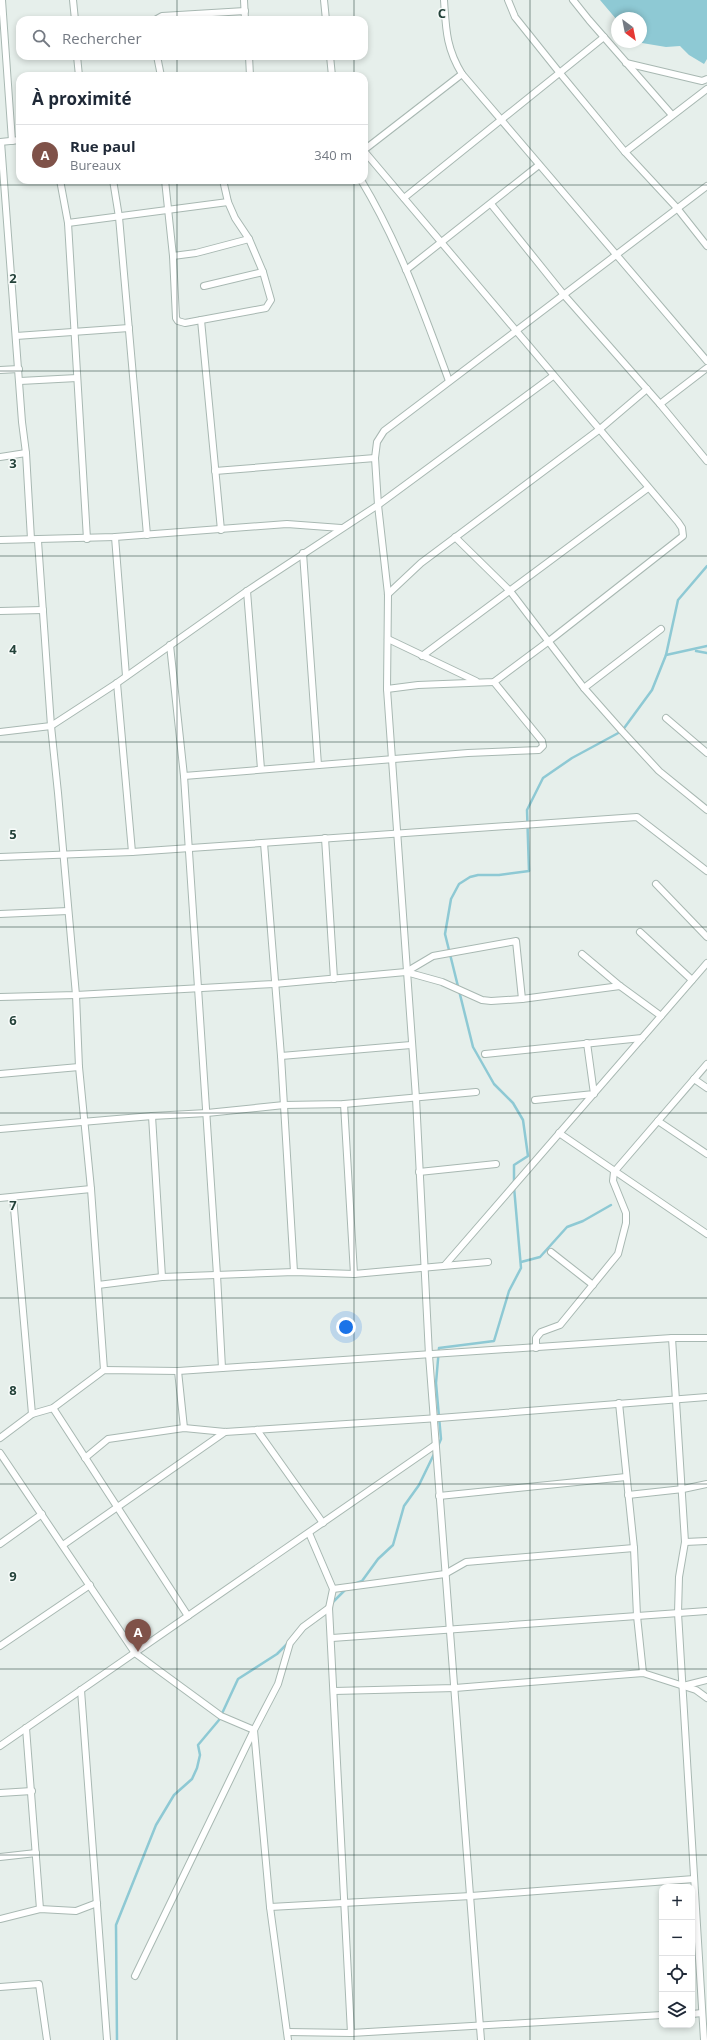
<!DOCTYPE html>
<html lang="fr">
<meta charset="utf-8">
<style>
body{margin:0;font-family:"Open Sans",sans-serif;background:#f2f2f3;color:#1f2937}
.controls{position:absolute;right:12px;bottom:12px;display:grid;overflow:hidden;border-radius:8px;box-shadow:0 2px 6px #0003}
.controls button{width:36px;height:36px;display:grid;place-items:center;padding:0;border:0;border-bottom:1px solid #e0e1e3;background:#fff;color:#1f2937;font:20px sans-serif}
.compass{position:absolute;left:611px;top:12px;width:36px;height:36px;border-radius:50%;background:#fff;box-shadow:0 2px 6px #0003;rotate:148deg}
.you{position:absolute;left:346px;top:1327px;width:14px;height:14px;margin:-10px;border:3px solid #fff;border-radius:50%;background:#1a73e8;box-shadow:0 0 0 6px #1a73e833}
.badge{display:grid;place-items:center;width:26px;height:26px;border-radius:50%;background:#7f5249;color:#fff;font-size:13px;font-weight:700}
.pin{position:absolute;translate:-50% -33px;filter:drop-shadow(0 1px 2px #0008)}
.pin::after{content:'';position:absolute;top:21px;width:14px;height:12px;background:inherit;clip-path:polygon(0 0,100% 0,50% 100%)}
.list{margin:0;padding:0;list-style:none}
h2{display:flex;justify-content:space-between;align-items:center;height:52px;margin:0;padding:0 16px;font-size:17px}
h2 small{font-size:13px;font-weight:400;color:#747a83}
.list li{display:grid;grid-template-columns:26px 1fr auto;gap:12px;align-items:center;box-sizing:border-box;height:60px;padding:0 16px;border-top:1px solid #e0e1e3}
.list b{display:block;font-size:15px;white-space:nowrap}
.list p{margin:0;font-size:13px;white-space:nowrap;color:#747a83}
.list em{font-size:13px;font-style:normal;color:#747a83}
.icon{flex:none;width:22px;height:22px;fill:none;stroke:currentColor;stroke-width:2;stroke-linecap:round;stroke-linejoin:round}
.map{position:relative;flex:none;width:707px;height:2040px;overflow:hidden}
.search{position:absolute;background:#fff;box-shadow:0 2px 6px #0003;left:16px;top:16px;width:352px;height:44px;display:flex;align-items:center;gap:10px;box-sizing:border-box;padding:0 14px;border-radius:12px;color:#747a83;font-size:15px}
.panel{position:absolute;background:#fff;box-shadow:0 2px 6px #0003;left:16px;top:72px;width:352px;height:112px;border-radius:12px}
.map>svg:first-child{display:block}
</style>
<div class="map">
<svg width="707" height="2040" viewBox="0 0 707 2040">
<rect width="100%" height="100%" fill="#e6efeb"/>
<path fill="#8ec9d4" d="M600,0H707V59L704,64L689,55L680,46L666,47L642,43L641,42V18H617V20Z"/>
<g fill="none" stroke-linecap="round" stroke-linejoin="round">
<g stroke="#8ec9d4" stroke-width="2.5">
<path d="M696,651L707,653"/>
<path d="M666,655L678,600L707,566"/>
<path d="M514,1182V1165L528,1156L523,1120L513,1103L494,1084L473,1047L445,934L451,899L459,884L470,877L478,875H499L529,871L527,810L543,778L572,758L622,731L652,690L666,655L707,646"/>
<path d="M521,1262L540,1257L567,1227L583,1221L611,1205"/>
<path d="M438,1446L441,1439L436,1383L439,1348L494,1341L509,1291L521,1268L514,1187"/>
<path d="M354,1584L362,1581L378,1559L393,1545L404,1506L419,1485L435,1452"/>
<path d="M332,1603L347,1588"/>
<path d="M117,2040L116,1925L156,1825L174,1795L192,1779L197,1768L200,1755L198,1745L219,1720L238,1679L277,1654L287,1644"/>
</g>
<g stroke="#a8b8b2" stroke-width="8">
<g id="street">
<path d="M2,0L12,141"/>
<path d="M73,0L75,20"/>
<path d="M244,0L245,20"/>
<path d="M324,0L326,20"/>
<path d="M444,0C446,29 446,48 462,74L707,361"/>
<path d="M508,0L515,17L559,72L625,152L677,208L707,246"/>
<path d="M573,0L589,20L672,115"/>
<path d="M155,20L162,16L245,11"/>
<path d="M77,56L79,76"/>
<path d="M157,56L161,76"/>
<path d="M249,56L250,76"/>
<path d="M330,56L332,76"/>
<path d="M626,63L702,81L707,79"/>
<path d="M0,142L20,140"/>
<path d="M1,142L22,422L26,453L31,539"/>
<path d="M364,150L462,74"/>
<path d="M364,151L678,522L682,528L683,536L549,641L494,682L418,685L387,689"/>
<path d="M625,152L707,89"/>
<path d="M60,180L68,223L87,539"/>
<path d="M113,180L119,217L147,535"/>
<path d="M165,180L173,256L176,318L178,321L185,323L266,308L271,300L263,272L249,239L235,218L228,202L223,180"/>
<path d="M361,180C399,243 424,313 449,381"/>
<path d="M404,198L604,37"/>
<path d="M491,204L564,295L660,404L707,461"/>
<path d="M68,223L228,202"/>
<path d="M173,256L196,253L249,239"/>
<path d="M406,270L539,165"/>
<path d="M204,286L263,272"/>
<path d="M201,320L221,530"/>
<path d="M16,336L129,328"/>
<path d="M0,370L19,369"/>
<path d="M20,381L77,378"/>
<path d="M660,404L707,368"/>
<path d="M0,457L26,453"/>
<path d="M215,471L375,458"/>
<path d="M115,537L126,676"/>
<path d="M455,537L510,591L584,688L622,731L659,771L707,810"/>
<path d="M0,540L115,537L287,524L341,528"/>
<path d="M38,541L51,726L58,793L76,995L79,1067L91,1189L104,1370"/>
<path d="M303,553L318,765"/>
<path d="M247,591L261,769"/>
<path d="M388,594L421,563L600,429L647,389"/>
<path d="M0,611L43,610"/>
<path d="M388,639L476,681"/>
<path d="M170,645L184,776L217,1275L222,1368"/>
<path d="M422,656L648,488"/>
<path d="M117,683L132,852"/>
<path d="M584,688L661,629"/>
<path d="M666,718L707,753"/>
<path d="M0,732L51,726L117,683L247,591L378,505L553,376"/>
<path d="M184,776L468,753L539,750L543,746L542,741L494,682"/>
<path d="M325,838L334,979"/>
<path d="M264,843L281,1056L294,1272"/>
<path d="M0,857L132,852L637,817L707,871"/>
<path d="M656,884L707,937"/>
<path d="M0,914L68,911"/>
<path d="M640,932L692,980"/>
<path d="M582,954L620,986L661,1016"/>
<path d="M406,972L433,956L516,941L522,999"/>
<path d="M0,997L76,995L274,984L406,972L442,982L482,1000L491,1001L522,999L620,986"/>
<path d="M485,1054L642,1038"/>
<path d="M281,1056L411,1045"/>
<path d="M0,1074L79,1067"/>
<path d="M694,1079L707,1088"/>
<path d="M535,1100L594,1094L587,1043"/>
<path d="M344,1104L354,1274"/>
<path d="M152,1116L162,1277"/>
<path d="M658,1121L707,1154"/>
<path d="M0,1129L152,1116L207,1113L284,1105L344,1104L476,1092"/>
<path d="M559,1133L707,1234"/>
<path d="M419,1172L496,1164"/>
<path d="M13,1197L32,1414"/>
<path d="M0,1198L91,1189"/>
<path d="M551,1252L593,1285"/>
<path d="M445,1265L707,963"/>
<path d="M98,1285L162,1277L294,1272L354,1274L488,1262"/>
<path d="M672,1338L685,1542L679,1577L678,1613L704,2040"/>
<path d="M536,1348V1338L541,1332L560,1325L618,1254L626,1223V1213L613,1181L614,1172L707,1064"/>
<path d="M178,1371L184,1428"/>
<path d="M619,1403L634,1548L637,1616L643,1673"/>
<path d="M53,1408L188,1616"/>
<path d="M257,1430L323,1523"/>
<path d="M0,1438L32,1414L53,1408L104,1370L178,1371L672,1338H707"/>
<path d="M0,1453L135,1653L221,1716L254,1730L270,1907L288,2040"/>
<path d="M85,1458L108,1439L184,1428L225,1432L439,1418L707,1397"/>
<path d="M628,1495L683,1489L707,1484"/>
<path d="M439,1496L626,1477"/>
<path d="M309,1533L333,1589L329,1608L351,2033"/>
<path d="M685,1542L707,1541"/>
<path d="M0,1544L42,1514"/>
<path d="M63,1545L225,1432"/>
<path d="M333,1589L445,1574L466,1562L634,1548"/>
<path d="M332,1638L707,1611"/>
<path d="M0,1646L90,1585"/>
<path d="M683,1686L707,1680"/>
<path d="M81,1690L107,2040"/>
<path d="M334,1691L455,1688L643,1673L696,1690L707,1698"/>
<path d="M26,1728L40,1909"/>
<path d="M0,1746L435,1445"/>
<path d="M0,1793L32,1791"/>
<path d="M0,1857L36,1853"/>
<path d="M270,1907L471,1896L694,1879"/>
<path d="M0,1919L40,1909L76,1911L97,1903"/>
<path d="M135,1976L254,1730L278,1684L290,1643L303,1627L329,1608"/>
<path d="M0,1987L39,1984L47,2040"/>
<path d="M692,2014L702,2013"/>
<path d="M288,2032L351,2033L662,2015"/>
<path d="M481,2040L429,1355L416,1098L387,689L388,594L378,505L375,458L377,442L384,431L707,186"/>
</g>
</g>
<use href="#street" stroke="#fff" stroke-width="6"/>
</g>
<path fill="none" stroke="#24423a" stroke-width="1" stroke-opacity="0.55" d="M177,0V20M354,0V20M530,0V2040M177,56V76M354,56V76M177,180V2040M354,180V2040M0,185H707M0,371H707M0,556H707M0,742H707M0,927H707M0,1113H707M0,1298H707M0,1484H707M0,1669H707M0,1855H707"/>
<g font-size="13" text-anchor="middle" font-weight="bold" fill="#24423a" stroke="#f7fbf9" stroke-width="3" stroke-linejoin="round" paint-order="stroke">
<text x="442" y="18">C</text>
<text x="13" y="283">2</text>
<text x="13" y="468">3</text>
<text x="13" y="654">4</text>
<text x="13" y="839">5</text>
<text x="13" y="1025">6</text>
<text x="13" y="1210">7</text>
<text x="13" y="1395">8</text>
<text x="13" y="1581">9</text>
</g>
</svg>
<div class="controls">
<button>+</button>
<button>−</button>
<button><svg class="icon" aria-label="locate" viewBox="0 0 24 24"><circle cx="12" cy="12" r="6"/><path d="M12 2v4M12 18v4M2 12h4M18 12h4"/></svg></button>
<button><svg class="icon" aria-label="layers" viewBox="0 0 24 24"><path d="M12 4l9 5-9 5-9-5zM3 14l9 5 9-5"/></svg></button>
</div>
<svg class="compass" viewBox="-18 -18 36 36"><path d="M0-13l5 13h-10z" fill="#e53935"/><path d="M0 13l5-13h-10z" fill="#747a83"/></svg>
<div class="you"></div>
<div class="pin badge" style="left:138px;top:1652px">A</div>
<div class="search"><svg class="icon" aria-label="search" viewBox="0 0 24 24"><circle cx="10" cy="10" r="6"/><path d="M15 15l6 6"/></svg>Rechercher</div>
<section class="panel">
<h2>À proximité<small></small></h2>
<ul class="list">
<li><span class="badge">A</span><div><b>Rue paul</b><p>Bureaux</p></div><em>340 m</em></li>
</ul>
</section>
</div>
